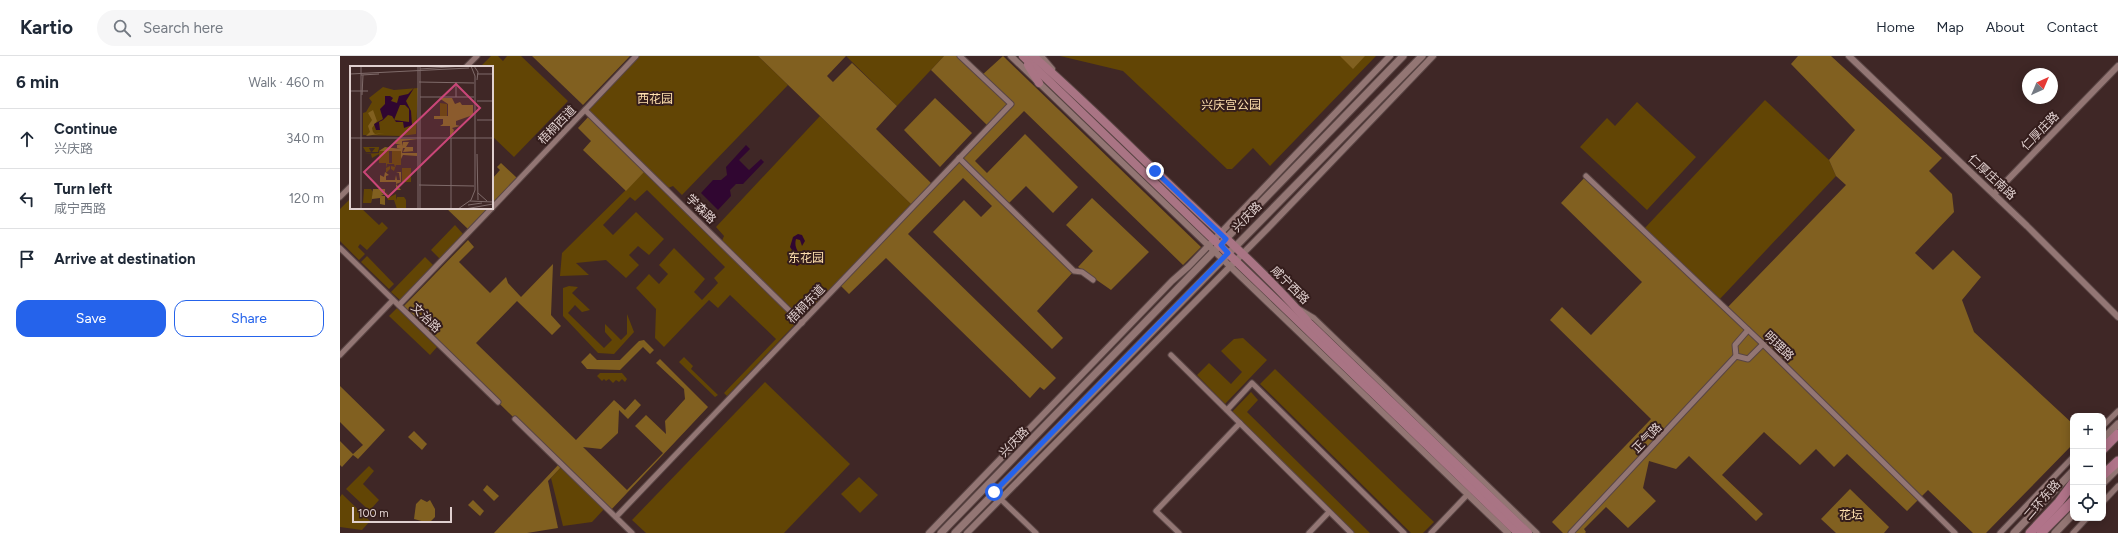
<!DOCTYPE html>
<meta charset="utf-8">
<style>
body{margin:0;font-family:Figtree,"Noto Sans SC",sans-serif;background:#f6f6f7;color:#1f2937}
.controls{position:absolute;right:12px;bottom:12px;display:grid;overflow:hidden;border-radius:8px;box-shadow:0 2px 10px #0003}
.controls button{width:36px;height:36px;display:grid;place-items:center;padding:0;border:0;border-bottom:1px solid #e0e1e3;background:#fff;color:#1f2937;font:20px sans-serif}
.compass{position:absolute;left:1682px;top:12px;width:36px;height:36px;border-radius:50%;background:#fff;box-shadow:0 2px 10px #0003;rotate:44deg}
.scale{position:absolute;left:12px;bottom:10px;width:100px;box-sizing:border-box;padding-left:4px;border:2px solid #e0d0cf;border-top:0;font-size:11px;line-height:14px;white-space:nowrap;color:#e0d0cf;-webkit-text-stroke:3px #341d1c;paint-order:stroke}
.stop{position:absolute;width:12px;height:12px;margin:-9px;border:3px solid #2563eb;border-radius:50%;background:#fff}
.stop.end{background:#2563eb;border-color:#fff;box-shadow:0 1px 4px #0008}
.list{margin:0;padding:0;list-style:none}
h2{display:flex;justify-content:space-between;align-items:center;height:52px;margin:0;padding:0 16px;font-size:17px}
h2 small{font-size:13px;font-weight:400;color:#747a83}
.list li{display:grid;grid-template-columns:26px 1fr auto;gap:12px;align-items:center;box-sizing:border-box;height:60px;padding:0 16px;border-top:1px solid #e0e1e3}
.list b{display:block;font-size:15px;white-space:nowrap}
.list p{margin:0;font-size:13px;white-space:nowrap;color:#747a83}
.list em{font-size:13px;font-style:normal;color:#747a83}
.actions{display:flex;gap:8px;padding:12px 16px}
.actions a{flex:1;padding:9px 0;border:1px solid #2563eb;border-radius:12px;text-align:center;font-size:14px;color:#2563eb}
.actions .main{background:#2563eb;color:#fff}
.icon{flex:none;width:22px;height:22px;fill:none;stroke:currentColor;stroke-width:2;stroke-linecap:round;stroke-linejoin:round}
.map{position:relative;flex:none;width:1778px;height:477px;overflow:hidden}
header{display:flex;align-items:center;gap:24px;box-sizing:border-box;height:56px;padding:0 20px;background:#fff;border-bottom:1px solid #e0e1e3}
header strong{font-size:19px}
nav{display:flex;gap:22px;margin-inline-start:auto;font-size:14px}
.search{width:280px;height:36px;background:#f6f6f7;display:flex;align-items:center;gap:10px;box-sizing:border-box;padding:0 14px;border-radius:22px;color:#747a83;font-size:15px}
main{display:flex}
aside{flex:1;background:#fff}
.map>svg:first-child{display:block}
</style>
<header>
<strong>Kartio</strong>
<div class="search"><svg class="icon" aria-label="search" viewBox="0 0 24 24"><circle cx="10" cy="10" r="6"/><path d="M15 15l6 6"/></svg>Search here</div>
<nav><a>Home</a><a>Map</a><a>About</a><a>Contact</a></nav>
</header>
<main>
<aside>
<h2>6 min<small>Walk · 460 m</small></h2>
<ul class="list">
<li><svg class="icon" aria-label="ahead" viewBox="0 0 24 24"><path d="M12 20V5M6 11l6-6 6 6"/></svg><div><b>Continue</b><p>兴庆路</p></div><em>340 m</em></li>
<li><svg class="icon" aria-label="left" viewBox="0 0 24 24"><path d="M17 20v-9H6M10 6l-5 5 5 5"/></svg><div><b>Turn left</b><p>咸宁西路</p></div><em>120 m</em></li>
<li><svg class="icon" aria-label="arrive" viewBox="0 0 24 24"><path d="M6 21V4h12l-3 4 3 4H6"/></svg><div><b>Arrive at destination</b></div></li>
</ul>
<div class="actions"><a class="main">Save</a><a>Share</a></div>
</aside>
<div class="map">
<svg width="1778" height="477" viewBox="0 0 1778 477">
<rect width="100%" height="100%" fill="#3f2726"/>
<g fill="#624505">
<path d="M151,0H158L163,5L167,0H181L228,45L174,101L152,80V11H140Z"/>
<path d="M296,0H418L448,29L342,139L333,130L326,133L381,187L384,180L376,171L480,60L573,150L462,267L459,264L387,340L384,337L436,283L390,239L378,252L369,244L324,291L315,282L316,253L296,232L309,218L319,228L328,218L319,209L334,192L365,223L354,236L362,244L378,227L374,222L385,211L307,134L295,145L290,141L263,169L273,179L296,156L324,183L309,199L298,190L289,199L299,209L286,222L266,204L236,207L249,219L220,220L222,197L306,114L245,54Z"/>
<path d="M506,0H604L557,50Z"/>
<path d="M720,0H1036L930,110L913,92L892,113H887L783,15Z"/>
<path d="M1425,44L1489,104L1496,120L1378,245L1303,174Z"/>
<path d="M1297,46L1356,101L1307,154L1240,91L1267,62L1275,70Z"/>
<path d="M11,142V152H21L39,169L42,166L48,172L27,194L20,188L18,191L25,198L19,204L0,185V153Z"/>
<path d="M115,169L123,178L100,203L91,194Z"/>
<path d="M27,200L54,228L49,233L21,206Z"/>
<path d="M85,201L93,209L60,244L51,236Z"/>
<path d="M229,230L238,231L232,237L250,254L242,256L235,249L228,257L264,292L272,284L265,276V268L281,284L287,278V258L294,276L274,298L258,297L223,260V232Z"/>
<path d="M57,252L97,291L90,299L49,260Z"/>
<path d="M903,282L927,304L885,348L857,319L869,307L891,328L902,316L881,295L894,283Z"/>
<path d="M344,301L353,310L351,313L378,339L375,341L339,306Z"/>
<path d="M935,313L1094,466L1083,477H1071L920,328Z"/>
<path d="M260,317H282L287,323L285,326L282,323L279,326L276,324L273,327L269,323L266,325L264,323L262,325L257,320Z"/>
<path d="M425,326L510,408L444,477H306L292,464Z"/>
<path d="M911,336L918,344L907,356L1030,477H1011L890,358Z"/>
<path d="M223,409L266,451L252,466L223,470L211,422Z"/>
<path d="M29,410L34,415L23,428L39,444L31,453L37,459L35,460L6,433Z"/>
<path d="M519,421L538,439L520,457L501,438Z"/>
<path d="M2,438L30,465L22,474L0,471V441Z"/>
</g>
<g fill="#816020">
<path d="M192,0H290L243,49Z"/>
<path d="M418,0H506L487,20L493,26L512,7L557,50L536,73L593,129L649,71L591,14L604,0H620L641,20L663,0L861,191L843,209L684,55L635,105L647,117L685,78L738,131L713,157L686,130L667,149L734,215L697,255L723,282L712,293L593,176L624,144L641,161L652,150L623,122L568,178L716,322L704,334L700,331L690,342L546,202L509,238L499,228L573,150Z"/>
<path d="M1000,0H1025L1013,13Z"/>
<path d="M1458,0H1491L1602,102L1589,115L1612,138L1614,156L1575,197L1593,214L1613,194L1641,221L1622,244L1634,276L1733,368V388L1646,477H1633L1588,434L1567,455L1507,398L1494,411L1476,393L1460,409L1424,376L1382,419L1423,458L1416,465L1349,400L1336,413L1309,405L1303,432L1316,445L1288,472L1266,451L1244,473L1246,476L1245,477H1223L1212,466L1311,363L1210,264L1222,251L1251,279L1302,226L1221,147L1246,120L1386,253L1506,129L1496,120L1489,104L1515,74L1451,8Z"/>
<path d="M595,42L632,77L600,111L564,74Z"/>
<path d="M250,59L306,114L286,135L243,94L251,85L238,72Z"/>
<path d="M161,107L177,122L152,148V123L160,114L157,111Z"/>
<path d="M752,142L809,196L771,234L738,211L753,195L726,169Z"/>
<path d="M106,152H148L128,173Z"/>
<path d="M128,184L134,191L119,206L150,237L166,221L168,227L181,241L213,208L211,259L221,270L212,279L177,245L136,287L236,384L274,344L285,354L295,343L301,349L288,363L279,354L278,377L261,393L243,391L287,434L323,397L295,370L306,359L326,378L325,365L345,343L344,333L316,307L320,303L368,351L270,455L223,409L208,425L218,472L187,477H154L220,407L62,252Z"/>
<path d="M304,284L314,294L310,298L303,291L280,314L247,313L241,306L250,297L257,304H280L299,285Z"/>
<path d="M0,330L45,374L18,403L13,399L2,411L0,409V385L13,398L23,389L0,366Z"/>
<path d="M74,375L87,388L82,394L68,381Z"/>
<path d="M147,429L159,440L154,445L143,434Z"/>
<path d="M1510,433L1549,471L1544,477H1496L1481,463Z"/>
<path d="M81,443L87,446L90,444L95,453V461L89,467L74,463L76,448Z"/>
<path d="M133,444L144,455L140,460L128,449Z"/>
</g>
<g fill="#300631">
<path d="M406,89L410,93L399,104L409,114L421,103L424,106L403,128H396L390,134L391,140L378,154L361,137L373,124H381L387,119L386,111Z"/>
<path d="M458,178L462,179L465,185L462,190L460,184L456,183C453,194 462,197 462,207L457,210L454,208V197L450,191L453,181Z"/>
</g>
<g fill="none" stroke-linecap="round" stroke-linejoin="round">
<g stroke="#594544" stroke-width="7">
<g id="minor">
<path d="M126,11L137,0"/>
<path d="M245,54L462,267"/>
<path d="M619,102L734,215L742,216L753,224"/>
<path d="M1246,120L1423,288L1615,477"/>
<path d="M0,141L11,130"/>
<path d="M152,152L296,0"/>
<path d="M0,192L158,346"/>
<path d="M59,249L152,152"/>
<path d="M959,253L974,262L1197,477"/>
<path d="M1408,274L1395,289L1396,300L1408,303L1423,288"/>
<path d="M0,299L53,244"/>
<path d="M831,299L1011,477"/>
<path d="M887,354L912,327L1064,477"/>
<path d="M175,363L292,477"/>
<path d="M1763,370L1778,355"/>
<path d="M647,430L696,477"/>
<path d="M1763,446L1778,430"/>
<path d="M276,461L671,48L620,0"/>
<path d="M839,477L816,455L900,367"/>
<path d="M969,477L989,456"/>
<path d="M1091,477L1128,438"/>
<path d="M1231,477L1396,300"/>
<path d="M1660,477L1733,401"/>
<path d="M1733,477L1747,462"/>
</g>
</g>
<g stroke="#594544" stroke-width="8">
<g id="tertiary">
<path d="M671,0L1168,477"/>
<path d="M701,0L712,13"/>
<path d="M1509,0L1687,170L1778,261"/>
<path d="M1654,138L1778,10"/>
<path d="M589,477L832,225L849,210L1050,0"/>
<path d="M627,477L931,169L1093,0"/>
</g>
</g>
<g stroke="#594544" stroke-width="9">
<g id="secondary">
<path d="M1763,383L1778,368"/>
<path d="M1763,427L1778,412"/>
<path d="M601,477L1063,0"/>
<path d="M615,477L1082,0"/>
<path d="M1674,477L1733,415"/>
<path d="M1715,477L1733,458"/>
</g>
</g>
<g stroke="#594544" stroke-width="10">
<g id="primary">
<path d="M683,0L1178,477"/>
<path d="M693,0C748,48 799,100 852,150C892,188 934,226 970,268L1188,477"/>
<path d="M688,9L699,27"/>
</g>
</g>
<g stroke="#594544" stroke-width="11">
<g id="trunk">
<path d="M1763,393L1778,378"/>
<path d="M1763,419L1778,405"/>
<path d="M1690,477L1719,446L1733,427"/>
<path d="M1701,477L1733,445"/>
</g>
</g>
<use href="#minor" stroke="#937674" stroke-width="5"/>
<use href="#tertiary" stroke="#937674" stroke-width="6"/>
<use href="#secondary" stroke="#937674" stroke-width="7"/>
<use href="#primary" stroke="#a97484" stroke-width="8"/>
<use href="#trunk" stroke="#b07389" stroke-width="9"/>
</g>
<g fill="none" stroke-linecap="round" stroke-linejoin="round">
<path stroke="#2563eb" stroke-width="5" d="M654,436L888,197L881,189L886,183L815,115"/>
</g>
<g text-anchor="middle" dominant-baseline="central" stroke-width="4" stroke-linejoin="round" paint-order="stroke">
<g font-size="12" fill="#fedfae" stroke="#341d1c">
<text x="315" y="43">西花园</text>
<text x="891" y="49">兴庆宫公园</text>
<text x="466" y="202">东花园</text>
<text x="1511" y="459">花坛</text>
</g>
<g font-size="12" fill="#e0d0cf" stroke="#341d1c">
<text transform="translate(217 69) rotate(-46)">梧桐西道</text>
<text transform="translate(1700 75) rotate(-46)">仁厚庄路</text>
<text transform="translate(1652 121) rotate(43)">仁厚庄南路</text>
<text transform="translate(361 153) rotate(44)">学森路</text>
<text transform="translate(907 161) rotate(-46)">兴庆路</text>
<text transform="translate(950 229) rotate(45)">咸宁西路</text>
<text transform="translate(466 248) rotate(-46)">梧桐东道</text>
<text transform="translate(86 262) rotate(44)">文治路</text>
<text transform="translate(1439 290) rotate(44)">明理路</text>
<text transform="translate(1307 382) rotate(-46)">正气路</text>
<text transform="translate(674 386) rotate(-46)">兴庆路</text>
<text transform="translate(1702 444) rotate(-49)">二环东路</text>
</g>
</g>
<g transform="translate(10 10)">
<rect width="143" height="143" fill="#3f2726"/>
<path d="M33,21L44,24L68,22L66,68L51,70L13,69V47L16,46L22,36L19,32ZM90,37L97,38V50H90ZM13,81H29V85H39V97H42V85H51V105V99H46L44,105L41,103V100L45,101L44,98H37L36,102L40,100V103L36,107V97H29V88L22,92L21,88H14L29,87V82L28,86H22L25,82H19L21,86H16ZM52,102H61V116H52ZM14,123H21L23,126L21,137H13ZM36,126L40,131L46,128V134L47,131H54L56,134V143H47L44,134H38Z" fill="#624505"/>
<path d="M89,32H102L105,38L110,36L112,39H123V49L106,55V59L110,60L102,62L104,64L102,70H100V60H90L93,58V53H84V50H98V38ZM23,44L27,55L22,62L23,66L25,68L35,67L16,70L20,66L18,60L22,54L18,47ZM48,73H68L52,75V80L53,76H59L56,81H63V85H65L53,86L55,82H53L52,87H67V90L53,89L51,93V85H29L35,81L51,83L47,82V79L51,78H45ZM35,106L39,109L36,110V114H45L46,109L47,114H50L49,107L46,106H51V116L46,118L51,124H46V134V116H30V109L34,111ZM23,123H35V127L31,128H35L31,130H35V139L30,138V132L22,133L21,138Z" fill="#816020"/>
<path d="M64,22L56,35L61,45L62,59L54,62L53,56H46L42,50L38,49L33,54L29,56L30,64H26L24,58L33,53L30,43L35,38V30H40L43,32L41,35L47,37L49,30L58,28ZM50,39H55L59,43V56L44,54Z" fill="#300631" fill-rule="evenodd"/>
<path fill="none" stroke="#7f6b6a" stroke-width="1" d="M124,0L128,6L127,14M70,3L113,0M0,8L119,2M127,8H143M11,9L29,8M69,16L124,17M0,25H18M12,29L13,9M70,31H124M106,31V16M127,35H143M127,54H143M0,72H143M101,72V143M127,88L128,134M69,119L124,120M128,127L137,135M120,135L143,136M118,139L132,137M11,143V0M68,143V0M70,143V0M108,143L121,134L125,124V10L121,0M115,143L143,138"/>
<path fill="#ca4678" fill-opacity="0.15" stroke="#ca4678" stroke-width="2" d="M106,18L130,42L38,131L14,106Z"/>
<rect width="143" height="143" fill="none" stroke="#e0d0cf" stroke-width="2"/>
</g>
</svg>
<div class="controls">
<button>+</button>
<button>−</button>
<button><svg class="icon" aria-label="locate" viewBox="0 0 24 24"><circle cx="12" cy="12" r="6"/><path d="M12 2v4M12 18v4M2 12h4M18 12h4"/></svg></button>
</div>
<svg class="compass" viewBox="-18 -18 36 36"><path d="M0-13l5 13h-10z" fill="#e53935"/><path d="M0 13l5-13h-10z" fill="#747a83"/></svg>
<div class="scale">100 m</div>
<div class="stop" style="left:654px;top:436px"></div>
<div class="stop end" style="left:815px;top:115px"></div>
</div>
</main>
